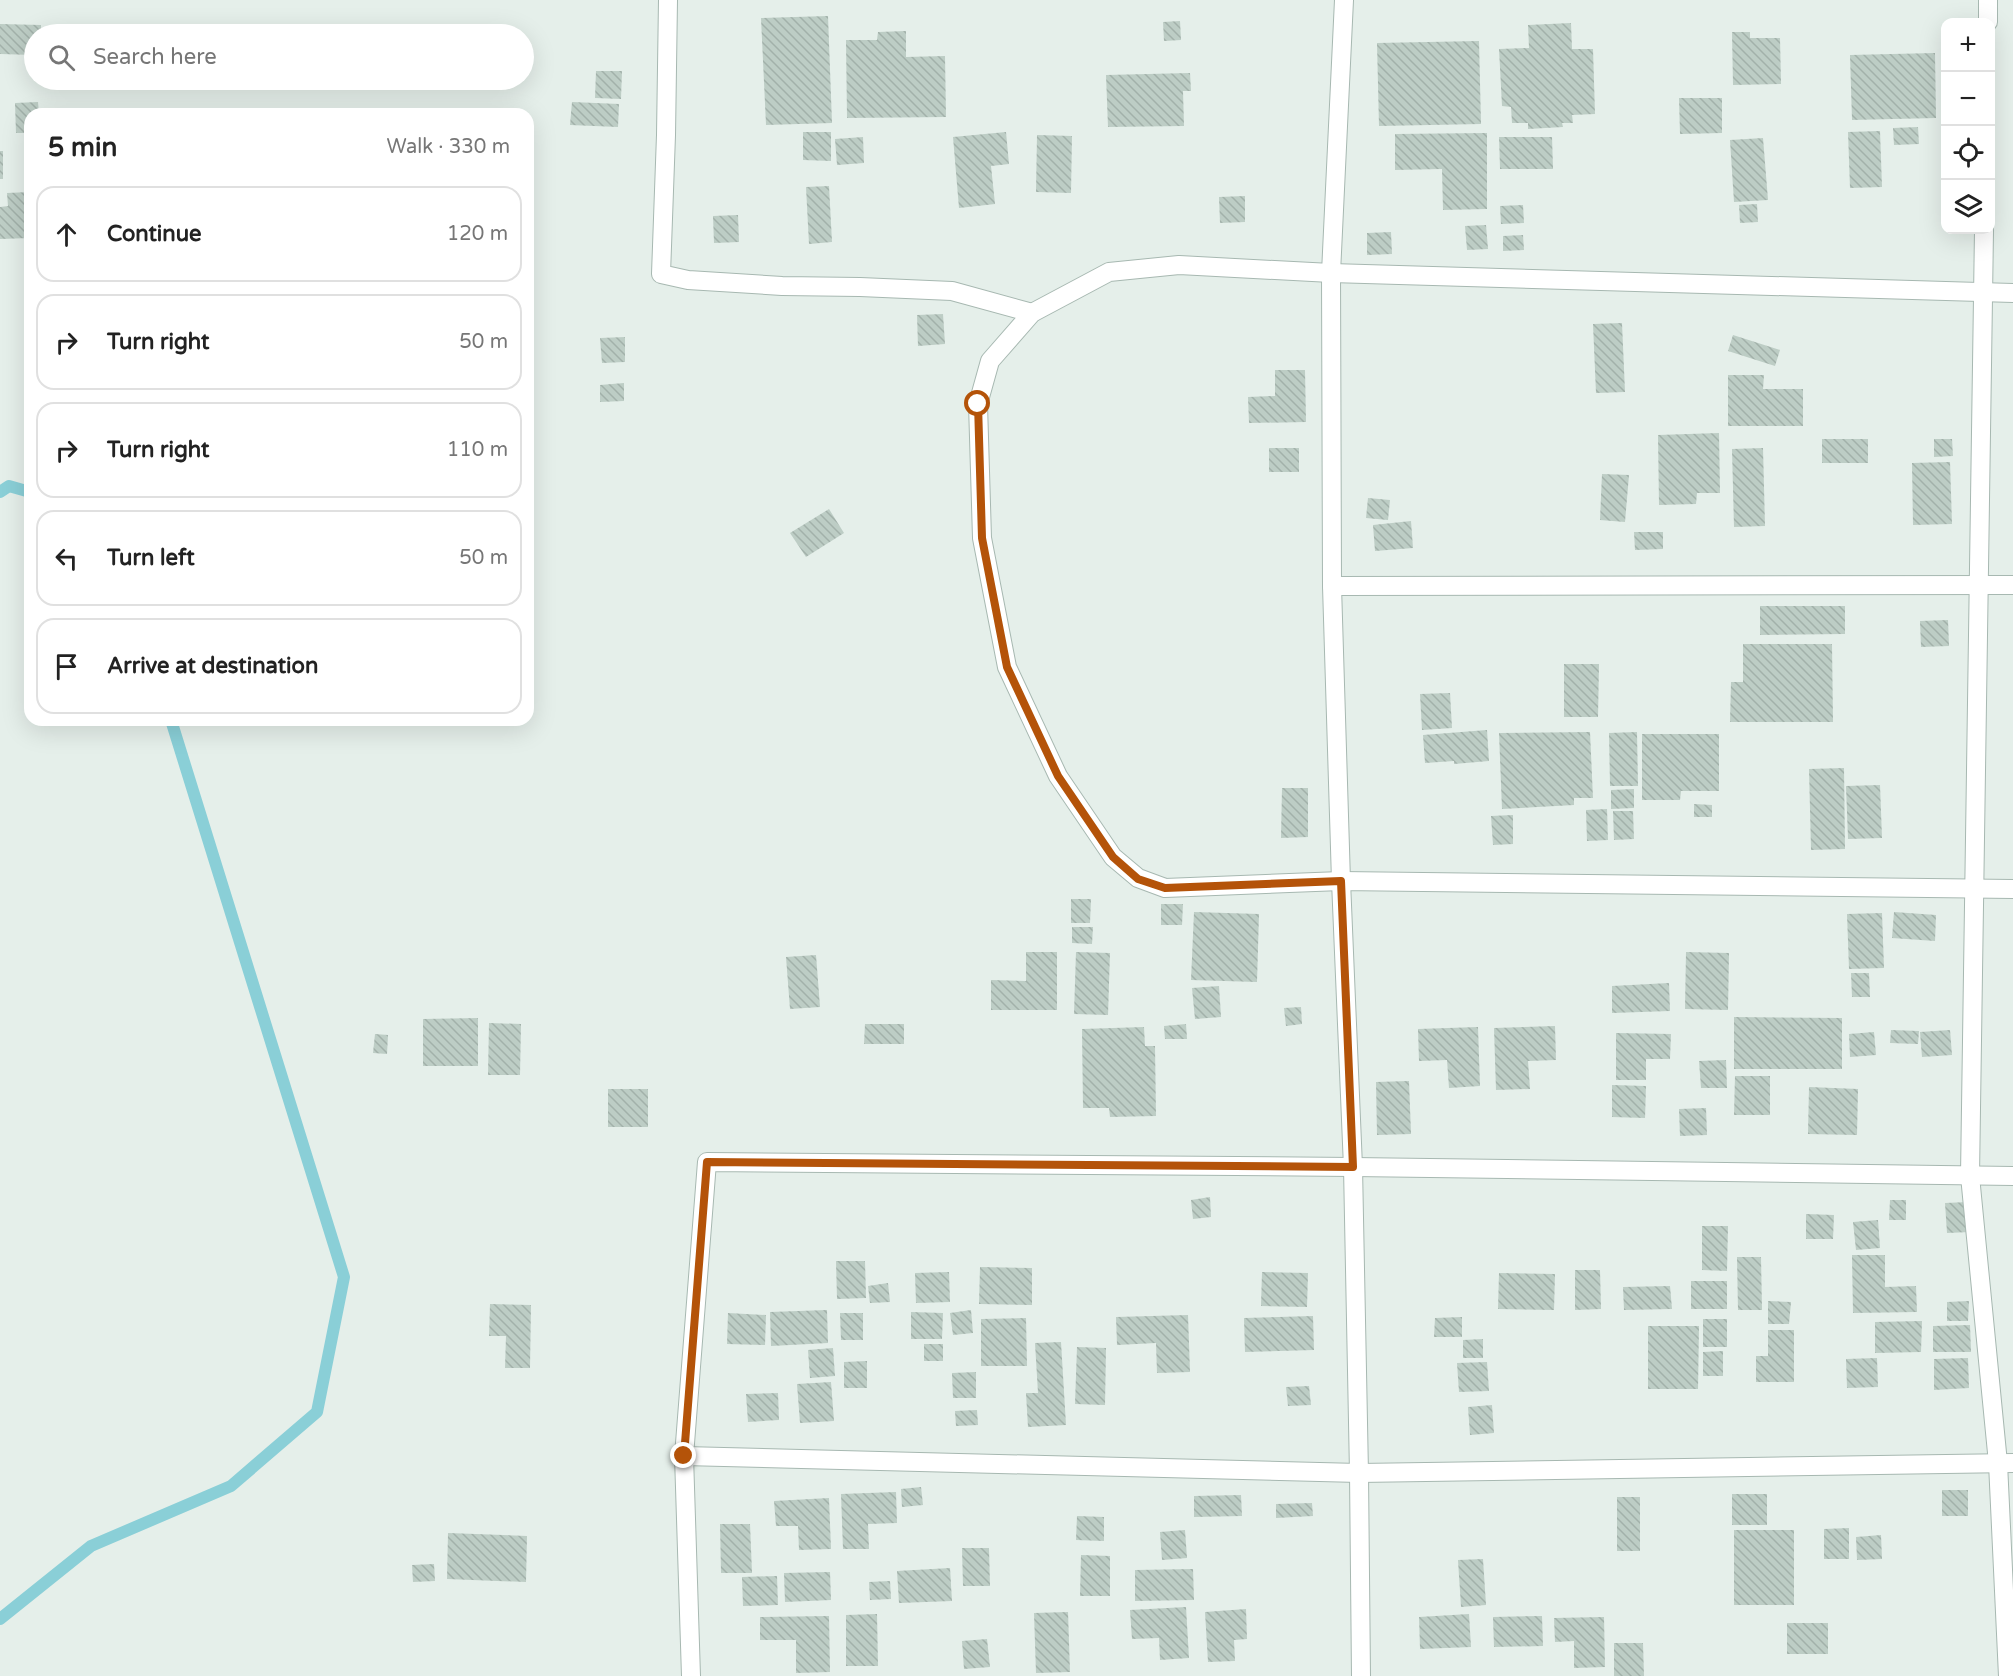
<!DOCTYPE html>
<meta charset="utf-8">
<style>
body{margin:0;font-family:"Varela Round",sans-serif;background:#f6f6f6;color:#222}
.controls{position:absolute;right:18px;top:18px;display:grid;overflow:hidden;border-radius:12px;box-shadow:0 6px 24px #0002}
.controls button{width:54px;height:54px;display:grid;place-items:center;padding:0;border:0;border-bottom:2px solid #e0e0e0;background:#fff;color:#222;font:30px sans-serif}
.stop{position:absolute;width:18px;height:18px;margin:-14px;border:4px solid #b45309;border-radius:50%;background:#fff}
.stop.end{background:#b45309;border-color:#fff;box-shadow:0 2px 6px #0008}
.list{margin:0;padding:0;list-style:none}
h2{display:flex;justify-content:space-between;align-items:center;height:78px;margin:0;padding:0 24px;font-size:26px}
h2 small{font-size:20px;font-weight:400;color:#767676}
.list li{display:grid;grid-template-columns:39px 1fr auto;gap:18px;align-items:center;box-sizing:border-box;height:96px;margin:0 12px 12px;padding:0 12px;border:2px solid #e0e0e0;border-radius:18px}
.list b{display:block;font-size:22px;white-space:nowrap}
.list em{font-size:20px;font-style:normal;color:#767676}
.icon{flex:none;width:33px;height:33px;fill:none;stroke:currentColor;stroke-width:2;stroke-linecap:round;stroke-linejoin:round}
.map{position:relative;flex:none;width:2013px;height:1676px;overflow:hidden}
.search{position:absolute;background:#fff;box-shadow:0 6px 24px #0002;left:24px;top:24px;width:510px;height:66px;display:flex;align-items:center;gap:15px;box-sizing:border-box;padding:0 21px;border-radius:33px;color:#767676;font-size:22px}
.panel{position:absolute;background:#fff;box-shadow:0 6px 24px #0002;left:24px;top:108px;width:510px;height:618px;border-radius:18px}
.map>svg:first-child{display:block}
</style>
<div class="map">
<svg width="2013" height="1676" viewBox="0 0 2013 1676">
<defs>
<pattern id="building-back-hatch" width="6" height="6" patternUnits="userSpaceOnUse" patternTransform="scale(1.5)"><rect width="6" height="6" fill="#bdcdc5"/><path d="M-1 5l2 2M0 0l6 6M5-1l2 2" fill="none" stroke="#a2b1aa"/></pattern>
</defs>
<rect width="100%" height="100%" fill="#e5efea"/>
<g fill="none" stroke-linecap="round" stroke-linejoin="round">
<g stroke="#8acfd7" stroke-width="12">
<path d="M0,492L9,486L30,492"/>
<path d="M0,1619L91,1546L231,1486L317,1412L344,1277L171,720"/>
</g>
</g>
<g fill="url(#building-back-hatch)">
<path d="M828,16L832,123L766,125L761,18Z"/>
<path d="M1180,21L1181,40L1164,41L1163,22Z"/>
<path d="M1571,23L1572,49H1593L1595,114L1572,115L1573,123H1562L1563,127L1528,129V123H1512L1511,107L1502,106L1499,49L1529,48L1528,25Z"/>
<path d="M0,24L41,25V34H34V55L0,54Z"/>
<path d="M906,31V57L945,56L946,117L847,118L846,40H877L878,32Z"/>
<path d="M1732,32H1750V38H1780L1781,84L1733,85Z"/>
<path d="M1479,41L1481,124L1379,126L1377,43Z"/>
<path d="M1935,53L1936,118L1852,120L1850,55Z"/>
<path d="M596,71H622L621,99L595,98Z"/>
<path d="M1190,73L1191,91H1183L1184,126L1108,127L1106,75Z"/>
<path d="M1679,98H1722V133L1680,134Z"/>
<path d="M38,102L39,114H30V133H16L15,103Z"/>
<path d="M572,102L619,104L618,127L570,125Z"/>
<path d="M1918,127L1919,144L1894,145L1893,128Z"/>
<path d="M1880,131L1882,187L1850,188L1848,132Z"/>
<path d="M803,132H831V161L803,160Z"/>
<path d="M1006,132L1009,164L991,166L995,204L959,208L953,137Z"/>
<path d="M1487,133V209L1443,210L1442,169L1395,170V134Z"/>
<path d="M1037,135L1072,136L1071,193L1036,192Z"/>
<path d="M863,137L864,163L837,165L835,139Z"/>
<path d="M1499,137H1552L1553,169H1500Z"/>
<path d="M1763,138L1768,200L1734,202L1730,140Z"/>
<rect x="0" y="151" width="3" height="28"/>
<path d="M829,186L832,242L809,244L806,187Z"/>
<path d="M30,192V238L0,239V207L8,206L7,193Z"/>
<path d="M1245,196V222L1220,223L1219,197Z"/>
<path d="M1757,204L1758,222L1740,223L1739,205Z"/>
<path d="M1523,205L1524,223L1501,224L1500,206Z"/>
<path d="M738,215L739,242L714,243L713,216Z"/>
<path d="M1486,225L1488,249L1467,250L1465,226Z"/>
<path d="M1391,232L1392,254L1367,255V233Z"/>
<path d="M1523,235L1524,250L1503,251V236Z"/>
<path d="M943,314L945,344L918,346L917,315Z"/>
<path d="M1622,323L1625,392L1596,393L1593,324Z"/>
<path d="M1733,335L1780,350L1775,366L1728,351Z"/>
<path d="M625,337V362L602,363L600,338Z"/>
<path d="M1275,370H1305L1306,422L1249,423L1248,397L1275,396Z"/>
<path d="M1728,375H1764L1763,389H1803V426H1728Z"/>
<path d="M624,383V401L600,402V385Z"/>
<path d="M1719,433L1720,493H1697L1696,504L1659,505L1658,435Z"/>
<rect x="1822" y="439" width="46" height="24"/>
<path d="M1934,439H1952L1953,456L1934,457Z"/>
<rect x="1269" y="448" width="30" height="24"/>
<path d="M1763,448L1765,526L1734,527L1732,449Z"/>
<path d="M1950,462L1952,524L1913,525L1912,463Z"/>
<path d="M1602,474L1629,475L1625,522L1600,520Z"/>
<path d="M1368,498L1390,500L1388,520L1366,518Z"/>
<path d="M829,509L844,533L806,557L790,533Z"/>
<path d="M1411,521L1413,548L1375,551L1373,525Z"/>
<path d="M1634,532H1663V549L1635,550Z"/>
<path d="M1760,606H1845V634L1760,635Z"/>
<path d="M1948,620L1949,646L1921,647L1920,621Z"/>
<path d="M1743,644H1832L1833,722H1730L1731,682H1743Z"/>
<path d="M1564,664H1599L1598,717H1564Z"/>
<path d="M1450,693L1452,728L1422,730L1420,694Z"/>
<path d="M1487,730L1489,761L1454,764V761L1425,763L1423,735Z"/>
<path d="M1590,732L1593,798H1574V805L1502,809L1499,733Z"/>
<path d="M1637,732L1638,786H1610L1609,733Z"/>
<path d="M1642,734H1719V791H1681L1680,800H1642Z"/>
<path d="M1844,768L1845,849L1811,850L1809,769Z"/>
<path d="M1880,785L1882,838L1848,839L1846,786Z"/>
<path d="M1282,788H1308V837L1281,838Z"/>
<path d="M1634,789V808L1611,809V790Z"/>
<path d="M1694,804L1712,805V817H1694Z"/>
<path d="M1607,809L1608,840L1587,841L1586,810Z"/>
<path d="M1613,811H1633L1634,839L1614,840Z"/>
<path d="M1513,815V844L1493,845L1491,816Z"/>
<path d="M1071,899H1091L1090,923H1071Z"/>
<path d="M1161,904H1183L1182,925H1161Z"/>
<path d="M1194,912L1259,914L1257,982L1191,980Z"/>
<path d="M1894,912L1936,915L1935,941L1892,938Z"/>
<path d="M1882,913L1884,968L1849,969L1847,914Z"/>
<path d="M1072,927H1093L1092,944L1072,943Z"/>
<path d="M1026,952H1057V1010H991V980L1026,981Z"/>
<path d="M1076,952L1110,953L1108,1015L1074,1014Z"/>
<path d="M1686,952L1729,953L1728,1010L1685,1009Z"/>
<path d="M816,955L820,1007L790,1009L786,957Z"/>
<path d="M1851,973H1869L1870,997H1852Z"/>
<path d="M1669,983L1670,1011L1612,1013V986Z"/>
<path d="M1219,986L1221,1017L1195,1019L1192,988Z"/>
<path d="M1301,1007L1302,1024L1286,1026L1284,1008Z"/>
<path d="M1734,1017L1842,1018V1069H1734Z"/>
<path d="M478,1018V1066H423V1019Z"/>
<path d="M489,1023L521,1024L520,1075H488Z"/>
<path d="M865,1024H904V1044H864Z"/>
<path d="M1186,1024L1187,1039H1165L1164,1026Z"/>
<path d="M1555,1026L1556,1060L1528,1061L1530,1089L1496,1090L1494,1028Z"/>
<path d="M1144,1027L1145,1046H1155L1156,1116L1110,1117L1109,1108H1083L1082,1029Z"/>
<path d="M1478,1027L1480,1086L1449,1088L1447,1060L1419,1061L1418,1029Z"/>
<path d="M1891,1030L1919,1031L1918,1044L1890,1043Z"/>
<path d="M1950,1030L1952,1055L1922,1057L1920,1032Z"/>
<path d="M1874,1032L1876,1055L1850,1057L1849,1034Z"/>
<path d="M1616,1033L1671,1034L1670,1059H1646V1080H1616Z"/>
<path d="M375,1034L388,1035L387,1054L373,1053Z"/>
<path d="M1726,1060L1727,1088H1701L1699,1061Z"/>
<path d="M1735,1076H1770V1115H1734Z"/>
<path d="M1409,1081L1411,1134L1377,1135L1376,1082Z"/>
<path d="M1612,1085L1646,1086L1645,1118L1612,1117Z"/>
<path d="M1809,1087L1858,1089L1857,1135L1808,1134Z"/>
<rect x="608" y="1089" width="40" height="38"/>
<path d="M1706,1108L1707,1135L1680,1136L1679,1109Z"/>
<path d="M1210,1197L1211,1217L1193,1219L1191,1200Z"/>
<path d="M1890,1200H1906V1220H1889Z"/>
<path d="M1968,1202L1970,1232L1947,1233L1945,1203Z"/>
<path d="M1806,1214L1834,1215L1833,1239H1806Z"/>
<path d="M1878,1220L1880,1248L1856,1250L1853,1222Z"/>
<path d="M1702,1226H1728L1727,1271L1702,1270Z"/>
<path d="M1852,1255H1885V1287L1916,1286L1917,1312L1853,1313Z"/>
<path d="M1737,1257H1761L1762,1310H1738Z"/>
<path d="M836,1261H865L866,1298L837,1299Z"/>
<path d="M980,1267L1032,1268V1305L979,1304Z"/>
<path d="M1575,1270H1600L1601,1309L1575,1310Z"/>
<path d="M949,1272L950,1302L916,1303L915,1273Z"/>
<path d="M1262,1272L1308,1273L1307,1307L1261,1306Z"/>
<path d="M1499,1273L1555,1274L1554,1310L1498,1309Z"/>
<rect x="1691" y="1281" width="36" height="28"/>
<path d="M888,1283L890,1302L870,1303L868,1286Z"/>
<path d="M1670,1286L1672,1309L1624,1310L1623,1287Z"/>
<path d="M1768,1301L1791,1302L1789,1324H1768Z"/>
<path d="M1969,1301L1968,1321H1947V1302Z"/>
<path d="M490,1304L531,1305L530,1368H505L506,1336H489Z"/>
<path d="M827,1310L828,1343L771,1346L770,1312Z"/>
<path d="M971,1310L973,1333L953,1335L950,1313Z"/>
<path d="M911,1312L943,1313L942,1339H911Z"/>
<path d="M728,1313L766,1315L765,1345L727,1344Z"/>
<path d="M840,1313H863V1340H841Z"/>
<path d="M1188,1315L1190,1372L1157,1373L1156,1343L1117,1345L1116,1317Z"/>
<path d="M1313,1316L1314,1350L1245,1352L1244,1318Z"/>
<path d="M1462,1317V1337H1434L1435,1318Z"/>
<path d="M1026,1318L1027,1366H981V1319Z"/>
<rect x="1703" y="1319" width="24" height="28"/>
<path d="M1922,1321L1921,1352L1875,1353V1322Z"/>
<path d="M1970,1325L1971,1352H1933V1326Z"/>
<path d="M1648,1326H1699L1698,1389H1648Z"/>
<path d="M1768,1330H1794V1382H1756V1356H1768Z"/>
<path d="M1483,1339V1358H1463V1340Z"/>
<path d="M1061,1342L1066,1425L1028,1427L1026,1393H1038L1035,1343Z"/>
<rect x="924" y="1344" width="19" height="17"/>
<path d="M1077,1347L1106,1348L1105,1405L1075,1404Z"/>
<path d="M833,1348L835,1376L810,1378L808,1350Z"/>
<path d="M1723,1351V1376H1703V1352Z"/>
<path d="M1877,1358L1878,1387L1847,1388L1846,1359Z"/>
<path d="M1968,1358L1969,1388L1934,1390V1359Z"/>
<path d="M867,1361V1388H844V1362Z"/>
<path d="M1487,1362L1489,1391L1459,1392L1457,1363Z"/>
<path d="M976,1372V1398H953L952,1373Z"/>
<path d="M831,1382L834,1421L800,1423L797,1384Z"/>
<path d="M1309,1386L1311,1405L1288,1406L1286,1387Z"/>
<path d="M778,1393L779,1420L748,1422L746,1394Z"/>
<path d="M1492,1405L1494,1433L1470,1435L1468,1407Z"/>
<path d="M977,1410L978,1425L956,1426L955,1411Z"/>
<path d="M921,1487L923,1505L902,1507L901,1489Z"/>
<rect x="1942" y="1490" width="26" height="26"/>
<path d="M896,1492L897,1523L868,1524L869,1549H843L841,1494Z"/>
<rect x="1732" y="1494" width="35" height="31"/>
<path d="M1241,1495L1242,1516L1194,1517V1496Z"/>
<rect x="1617" y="1497" width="23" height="54"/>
<path d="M829,1498L831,1549L799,1550L798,1526H776L774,1501Z"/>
<path d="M1312,1503L1313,1516L1276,1518V1504Z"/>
<path d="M1077,1516L1104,1517V1541L1076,1540Z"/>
<path d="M720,1524H750L752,1573H721Z"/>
<path d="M1849,1528V1559H1824V1529Z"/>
<path d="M1185,1530L1187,1558L1162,1560L1160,1532Z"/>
<rect x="1734" y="1530" width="60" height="75"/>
<path d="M448,1533L527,1536L526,1582L447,1579Z"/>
<path d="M1881,1535L1882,1559L1857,1560L1856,1537Z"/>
<path d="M962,1548H989L990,1586H963Z"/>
<path d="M1081,1555L1110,1556V1596H1080Z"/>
<path d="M1483,1559L1486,1605L1461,1607L1458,1560Z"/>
<path d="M434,1564L435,1581L413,1582L412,1565Z"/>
<path d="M950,1568L952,1601L899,1603L897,1571Z"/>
<path d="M1193,1569L1194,1600L1135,1601V1570Z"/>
<path d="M830,1572L831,1600L785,1602L784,1573Z"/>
<path d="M777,1576L778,1605L743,1606L742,1577Z"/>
<path d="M890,1581L891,1599L870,1600L869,1582Z"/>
<path d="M1186,1607L1189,1658L1160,1660L1159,1638L1132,1639L1130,1610Z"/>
<path d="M1246,1609L1247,1639L1234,1640L1235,1661L1208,1662L1205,1612Z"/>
<path d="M1068,1612L1070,1672L1036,1673L1034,1613Z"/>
<path d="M877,1614L878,1666H846V1615Z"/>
<path d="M1469,1614L1471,1647L1420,1649L1419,1617Z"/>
<path d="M829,1616L830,1672L796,1673V1640H760V1617Z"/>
<path d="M1542,1616L1543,1646L1494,1647L1493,1617Z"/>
<path d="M1604,1617L1605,1667L1574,1668V1641L1555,1642L1554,1618Z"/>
<rect x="1787" y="1623" width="41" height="31"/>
<path d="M987,1639L990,1667L964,1669L962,1641Z"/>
<path d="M1614,1643H1643L1644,1676H1614Z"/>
</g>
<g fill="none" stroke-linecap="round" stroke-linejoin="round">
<g stroke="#a7b8b1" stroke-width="20">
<g id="street">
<path d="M668,0L666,135L661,274L688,280L782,286L860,287L952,291L1032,313"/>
<path d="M1344,0L1331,273L1332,586L1341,881L1353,1167L1359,1473L1361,1676"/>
<path d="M1988,22V0"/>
<path d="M1984,230L1970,1176L1998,1463L2008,1676"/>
<path d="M2013,293L1331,273L1179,265L1109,272L1032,313L990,361L978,404L982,538L1007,667L1058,776L1113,857L1138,878L1165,888L1341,881L2013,889"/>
<path d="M1332,586L2013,585"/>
<path d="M684,1456L1359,1473L2013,1463"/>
<path d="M691,1676L684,1456L707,1162L1353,1167L2013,1176"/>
</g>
</g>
<use href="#street" stroke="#fff" stroke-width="18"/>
</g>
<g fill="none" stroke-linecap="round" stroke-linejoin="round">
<path stroke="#b45309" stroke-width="8" d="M684,1456L707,1162L1353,1167L1341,881L1165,888L1138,879L1113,857L1058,776L1007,667L982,538L978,404"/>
</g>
</svg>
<div class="controls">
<button>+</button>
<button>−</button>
<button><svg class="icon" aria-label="locate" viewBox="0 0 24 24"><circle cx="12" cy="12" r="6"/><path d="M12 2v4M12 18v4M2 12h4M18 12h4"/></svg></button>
<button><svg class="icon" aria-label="layers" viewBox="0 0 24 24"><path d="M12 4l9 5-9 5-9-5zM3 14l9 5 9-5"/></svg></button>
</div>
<div class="stop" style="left:978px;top:404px"></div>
<div class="stop end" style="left:684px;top:1456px"></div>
<div class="search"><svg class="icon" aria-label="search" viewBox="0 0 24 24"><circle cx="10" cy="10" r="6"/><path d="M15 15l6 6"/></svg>Search here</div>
<section class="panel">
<h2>5 min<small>Walk · 330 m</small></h2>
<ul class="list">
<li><svg class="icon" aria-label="ahead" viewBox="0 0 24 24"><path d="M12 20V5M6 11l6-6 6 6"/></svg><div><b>Continue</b></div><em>120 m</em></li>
<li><svg class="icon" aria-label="right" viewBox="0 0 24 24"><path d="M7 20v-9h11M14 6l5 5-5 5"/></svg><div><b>Turn right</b></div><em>50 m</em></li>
<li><svg class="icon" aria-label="right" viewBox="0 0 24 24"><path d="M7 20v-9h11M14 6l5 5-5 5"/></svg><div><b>Turn right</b></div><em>110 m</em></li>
<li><svg class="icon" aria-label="left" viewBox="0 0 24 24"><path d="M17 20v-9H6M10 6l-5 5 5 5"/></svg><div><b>Turn left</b></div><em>50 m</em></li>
<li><svg class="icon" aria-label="arrive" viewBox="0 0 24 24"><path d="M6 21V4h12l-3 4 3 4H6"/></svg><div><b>Arrive at destination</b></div></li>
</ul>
</section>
</div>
